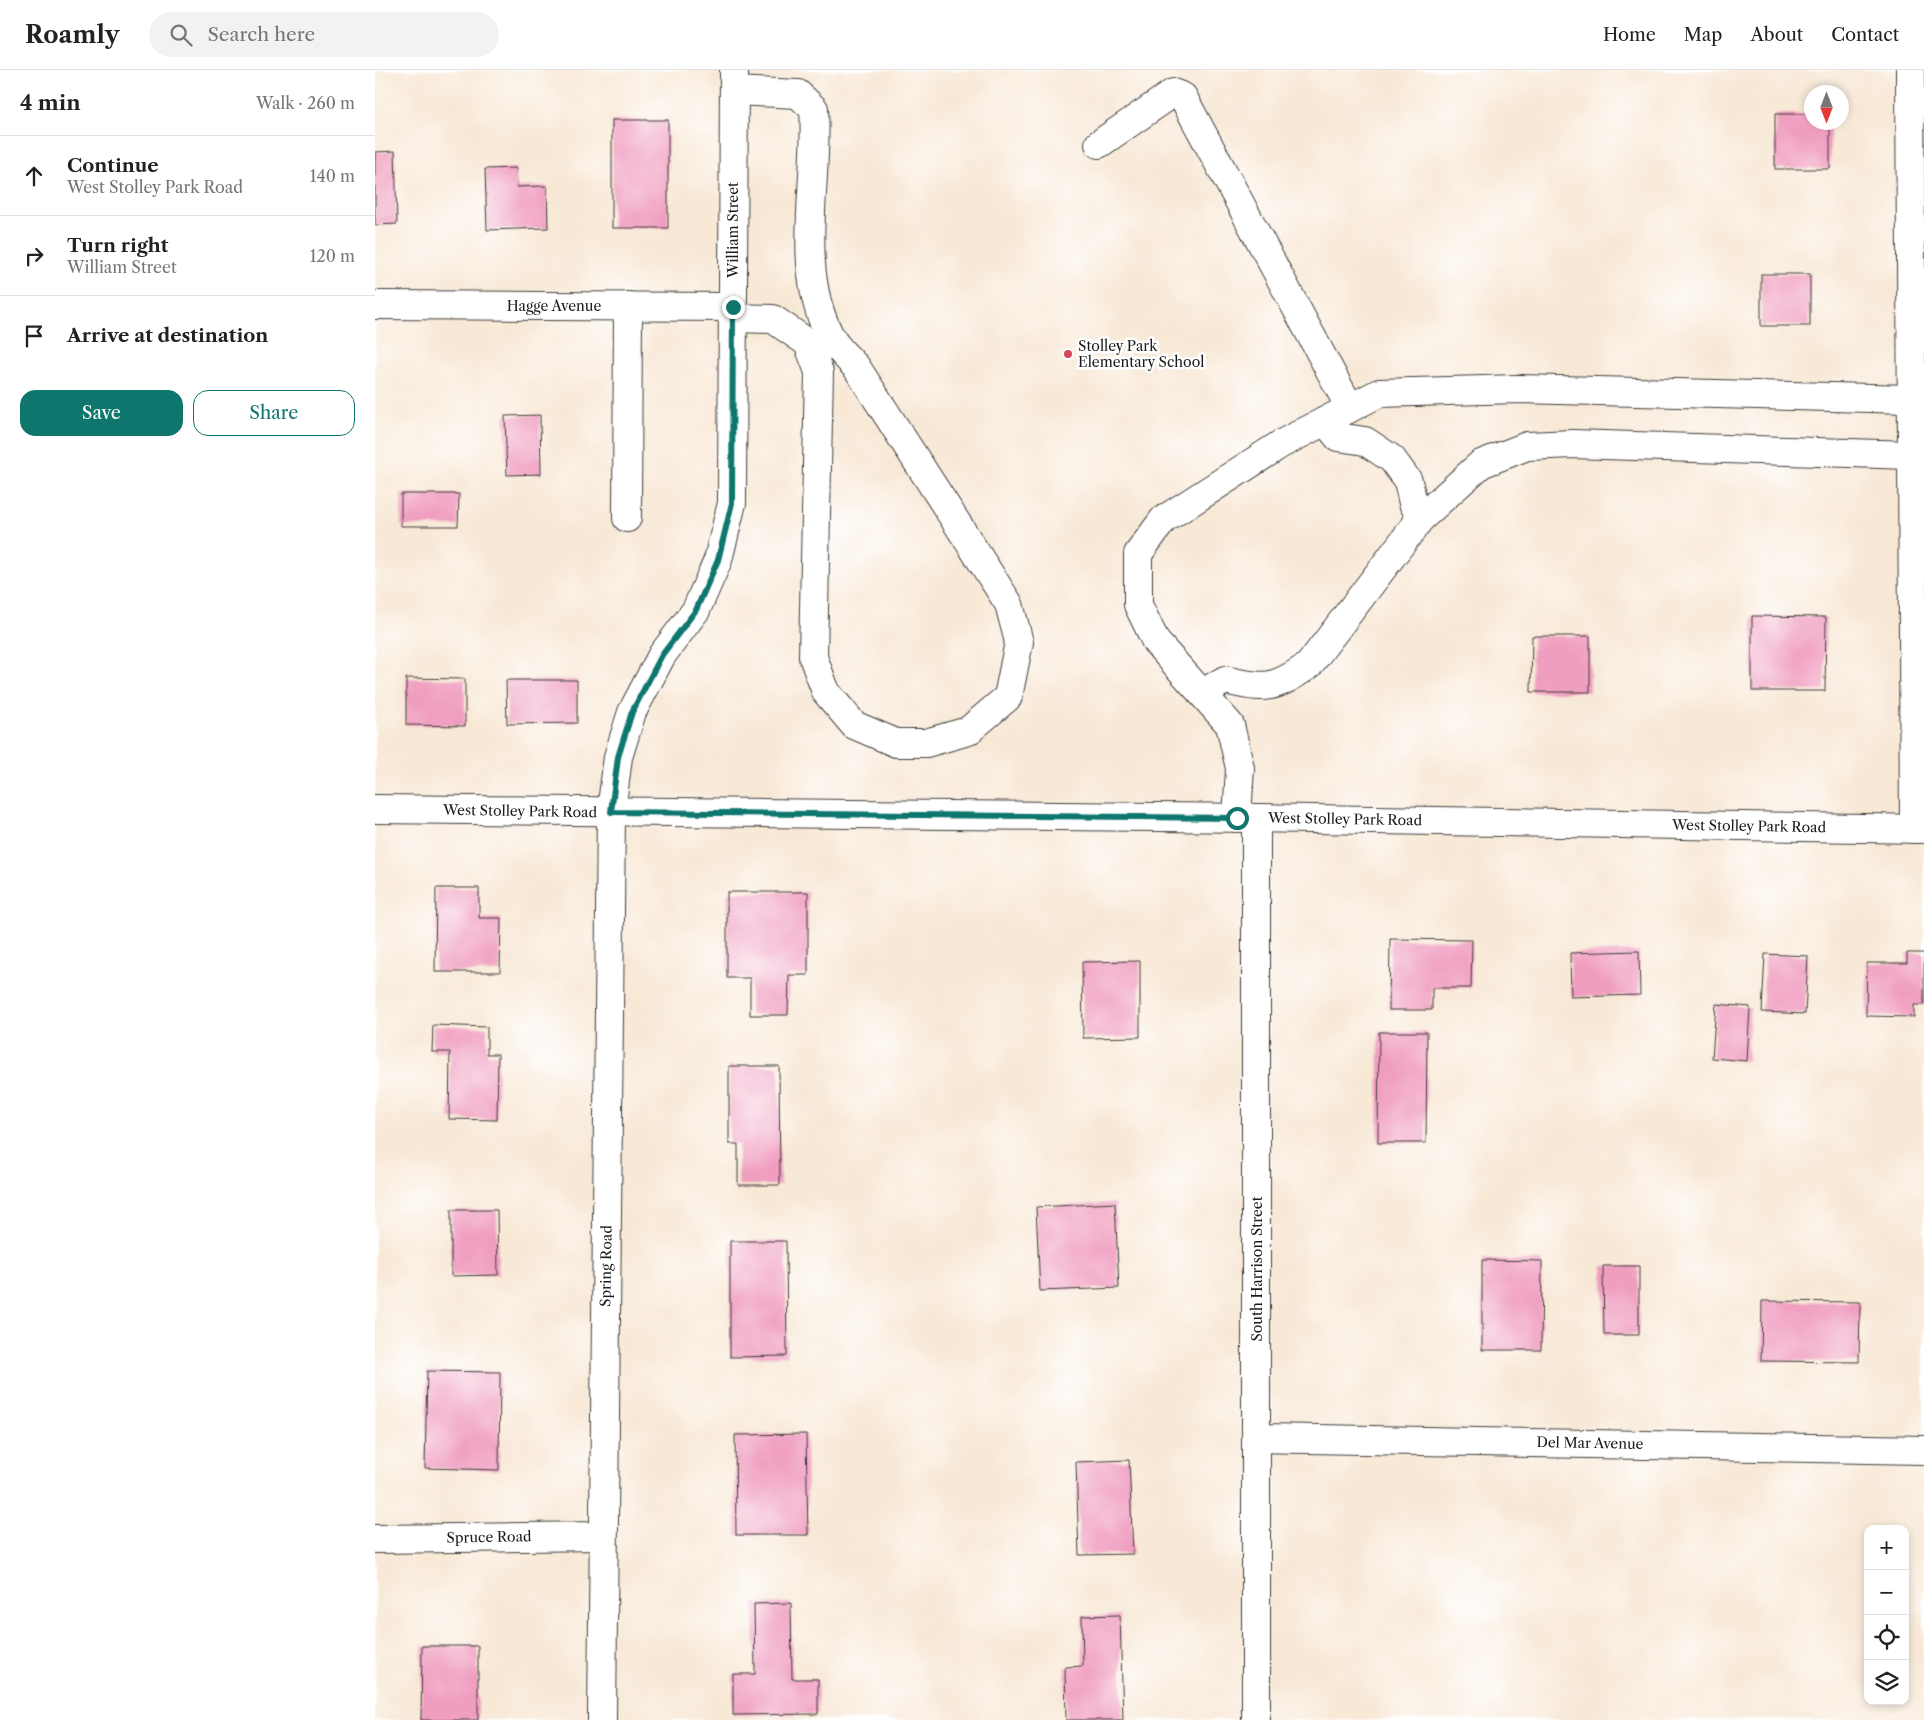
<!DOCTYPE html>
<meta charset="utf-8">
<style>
body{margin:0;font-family:"Libre Caslon Text",serif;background:#f2f2f2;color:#222}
.controls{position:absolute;right:15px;bottom:15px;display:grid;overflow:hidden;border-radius:10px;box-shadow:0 2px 8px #0003}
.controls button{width:45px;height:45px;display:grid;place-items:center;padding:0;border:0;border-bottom:1px solid #e0e0e0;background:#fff;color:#222;font:25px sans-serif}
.compass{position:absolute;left:1429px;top:15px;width:45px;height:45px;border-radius:50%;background:#fff;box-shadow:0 2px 8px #0003;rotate:180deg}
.stop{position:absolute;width:15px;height:15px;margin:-11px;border:4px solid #0f766e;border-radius:50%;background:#fff}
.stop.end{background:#0f766e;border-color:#fff;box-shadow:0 1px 5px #0008}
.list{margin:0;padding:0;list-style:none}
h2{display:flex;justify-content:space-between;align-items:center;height:65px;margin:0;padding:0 20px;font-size:21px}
h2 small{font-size:16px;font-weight:400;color:#767676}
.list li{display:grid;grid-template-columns:32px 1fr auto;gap:15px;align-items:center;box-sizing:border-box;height:80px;padding:0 20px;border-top:1px solid #e0e0e0}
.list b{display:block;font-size:19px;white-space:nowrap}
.list p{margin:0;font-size:16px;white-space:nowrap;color:#767676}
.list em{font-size:16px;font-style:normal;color:#767676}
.actions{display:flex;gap:10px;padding:15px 20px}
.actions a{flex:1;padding:11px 0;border:1px solid #0f766e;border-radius:15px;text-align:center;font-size:18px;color:#0f766e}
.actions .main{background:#0f766e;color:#fff}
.icon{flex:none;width:28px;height:28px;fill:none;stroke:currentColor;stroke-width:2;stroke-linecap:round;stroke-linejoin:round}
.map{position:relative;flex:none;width:1549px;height:1650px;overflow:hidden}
header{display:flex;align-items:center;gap:30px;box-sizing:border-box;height:70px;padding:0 25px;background:#fff;border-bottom:1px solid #e0e0e0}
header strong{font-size:24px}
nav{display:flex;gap:28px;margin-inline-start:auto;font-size:18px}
.search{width:350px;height:45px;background:#f2f2f2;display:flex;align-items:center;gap:12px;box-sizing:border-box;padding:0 18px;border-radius:28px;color:#767676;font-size:19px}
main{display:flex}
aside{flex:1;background:#fff}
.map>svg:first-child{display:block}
</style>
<header>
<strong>Roamly</strong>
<div class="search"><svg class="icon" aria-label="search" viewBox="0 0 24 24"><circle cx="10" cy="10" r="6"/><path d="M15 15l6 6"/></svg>Search here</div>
<nav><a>Home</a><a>Map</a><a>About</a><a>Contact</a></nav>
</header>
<main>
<aside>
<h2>4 min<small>Walk · 260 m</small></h2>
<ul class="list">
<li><svg class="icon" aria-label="ahead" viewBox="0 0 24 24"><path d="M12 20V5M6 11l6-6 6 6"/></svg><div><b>Continue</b><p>West Stolley Park Road</p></div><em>140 m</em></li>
<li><svg class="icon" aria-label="right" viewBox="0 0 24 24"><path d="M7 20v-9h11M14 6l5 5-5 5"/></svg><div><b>Turn right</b><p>William Street</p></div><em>120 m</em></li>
<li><svg class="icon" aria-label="arrive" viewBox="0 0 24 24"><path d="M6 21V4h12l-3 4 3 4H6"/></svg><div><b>Arrive at destination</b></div></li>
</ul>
<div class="actions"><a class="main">Save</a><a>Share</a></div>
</aside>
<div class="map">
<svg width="1549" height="1650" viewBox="0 0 1549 1650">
<rect width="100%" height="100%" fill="#fff"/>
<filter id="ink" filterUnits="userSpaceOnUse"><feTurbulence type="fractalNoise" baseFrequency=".02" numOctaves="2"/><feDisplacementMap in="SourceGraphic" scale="10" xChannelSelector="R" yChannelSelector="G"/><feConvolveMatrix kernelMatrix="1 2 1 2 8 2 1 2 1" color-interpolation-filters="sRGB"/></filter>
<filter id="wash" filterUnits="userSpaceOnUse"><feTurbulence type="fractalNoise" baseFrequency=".0096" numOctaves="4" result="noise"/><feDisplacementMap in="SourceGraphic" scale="20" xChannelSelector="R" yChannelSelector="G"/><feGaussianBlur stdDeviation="1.12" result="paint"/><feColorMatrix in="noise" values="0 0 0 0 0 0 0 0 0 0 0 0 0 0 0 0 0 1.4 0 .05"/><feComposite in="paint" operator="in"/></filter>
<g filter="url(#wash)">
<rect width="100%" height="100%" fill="#f8e8d6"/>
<g id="blocks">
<g fill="#f09ec0">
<path d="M1400,44H1436V52H1455V99H1400Z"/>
<rect x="237" y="50" width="56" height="108"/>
<path d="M20,81L22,154L0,155V82Z"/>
<path d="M141,98L142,117L172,116L173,158L112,160L110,99Z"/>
<rect x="1386" y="204" width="49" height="52"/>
<path d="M165,345L166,404L132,405L130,346Z"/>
<path d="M26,424H84L83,456H26Z"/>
<path d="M1377,546L1451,547L1450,621H1377Z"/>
<path d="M1157,566H1215V622H1156Z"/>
<path d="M31,608L90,609V656L31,655Z"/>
<path d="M131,610H202V653L132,654Z"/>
<path d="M61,818H104V848H126L125,902H60Z"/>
<path d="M352,822H433V905H414L413,945H375V908H352Z"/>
<path d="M1015,869L1097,870L1096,918H1057V940H1014Z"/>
<path d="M1264,881L1265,925L1196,927L1195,883Z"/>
<path d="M1532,883H1549V935H1539V947L1491,946L1492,893H1532Z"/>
<path d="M1390,884L1433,886L1430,944L1387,942Z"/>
<path d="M765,891V967L708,968L707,892Z"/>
<path d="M1341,934L1375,937L1372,991L1337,988Z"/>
<path d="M58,955L112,957V984H123L122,1050L74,1049L75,982H57Z"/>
<path d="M1004,962H1052L1051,1073H1003Z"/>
<path d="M354,996H404L405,1115H363V1074H354Z"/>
<path d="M740,1133L744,1218L665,1221L661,1137Z"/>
<path d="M76,1140H122L123,1205L76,1206Z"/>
<path d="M355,1171H411L412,1286L355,1287Z"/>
<path d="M1107,1190L1167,1191L1166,1280H1107Z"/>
<path d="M1228,1196H1264V1265H1229Z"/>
<path d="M1387,1231L1485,1232L1484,1292L1386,1291Z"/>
<path d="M52,1301L125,1302L124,1400L50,1398Z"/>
<path d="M431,1364L433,1465H361L360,1365Z"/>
<path d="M754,1390L758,1484L704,1485L701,1392Z"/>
<path d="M416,1533L417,1609H443V1644L358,1645V1604H380L379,1534Z"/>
<path d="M745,1545L748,1650H691L690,1597L708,1596L707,1546Z"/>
<path d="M47,1576H103V1650H46Z"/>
</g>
</g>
</g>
<g filter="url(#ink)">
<use href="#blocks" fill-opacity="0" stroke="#3d3b38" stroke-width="1"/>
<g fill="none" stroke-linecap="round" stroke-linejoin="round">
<g stroke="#3d3b38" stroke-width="30">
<g id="minor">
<path d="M1535,0L1539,759"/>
<path d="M724,74L798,23L808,27L975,338"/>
<path d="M0,235L357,237"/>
<path d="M357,248L398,249L433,273L444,302L438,587L451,622L479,655L521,673H551L593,661L633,627L644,572L634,534L482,298C474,289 461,278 455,266C419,197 444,114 439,39L423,24L359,21"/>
<path d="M950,351L963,367L990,371L1017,389L1033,411L1038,433L1046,448"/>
<path d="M252,448L253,236"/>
<path d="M828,623L850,610C891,620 899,619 934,595L1046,448L1106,394L1152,376L1198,374L1536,385"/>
<path d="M862,748L865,698L855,655L781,572L763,535V484L788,450L906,374L1004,323L1143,319L1535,329"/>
<path d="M882,1368L1549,1380"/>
<path d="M0,1469L228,1466"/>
<path d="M227,1650L236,742L243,687L257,642L287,585L321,540L343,490L357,433L359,0"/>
</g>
</g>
<g stroke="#3d3b38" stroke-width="30">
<g id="major">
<path d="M0,739L881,748L1549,759"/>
<path d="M881,748V1650"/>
</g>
</g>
<use href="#minor" stroke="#fff" stroke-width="28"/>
<use href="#major" stroke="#fff" stroke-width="28"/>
</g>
</g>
<g fill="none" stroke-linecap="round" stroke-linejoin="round" filter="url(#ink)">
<path stroke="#0f766e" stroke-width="6" d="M358,237L357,433L343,490L321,540L287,585L257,642L243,687L236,742L862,748"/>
</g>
<circle fill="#d1495b" stroke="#fff" stroke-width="2" cx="693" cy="284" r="5"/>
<g text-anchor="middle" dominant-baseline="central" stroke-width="5" stroke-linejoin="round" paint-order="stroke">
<g font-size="14" fill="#1c1c1c" stroke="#fff">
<text transform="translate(358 160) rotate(-90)">William Street</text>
<text x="179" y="236">Hagge Avenue</text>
<text transform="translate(145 741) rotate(1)">West Stolley Park Road</text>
<text transform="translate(970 749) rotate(1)">West Stolley Park Road</text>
<text transform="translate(1374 756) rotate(1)">West Stolley Park Road</text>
<text transform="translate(231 1196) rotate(-89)">Spring Road</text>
<text transform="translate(882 1199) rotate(-90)">South Harrison Street</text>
<text transform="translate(1215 1373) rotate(1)">Del Mar Avenue</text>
<text transform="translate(114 1467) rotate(-1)">Spruce Road</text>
</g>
<g font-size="14" fill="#1c1c1c" stroke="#fff" text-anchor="start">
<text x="703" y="276">Stolley Park<tspan x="703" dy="16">Elementary School</tspan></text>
</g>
</g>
</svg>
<div class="controls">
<button>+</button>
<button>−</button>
<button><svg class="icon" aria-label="locate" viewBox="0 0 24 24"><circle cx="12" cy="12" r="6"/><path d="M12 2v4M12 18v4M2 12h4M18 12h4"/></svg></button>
<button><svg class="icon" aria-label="layers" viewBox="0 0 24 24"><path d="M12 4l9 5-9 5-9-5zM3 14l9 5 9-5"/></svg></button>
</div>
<svg class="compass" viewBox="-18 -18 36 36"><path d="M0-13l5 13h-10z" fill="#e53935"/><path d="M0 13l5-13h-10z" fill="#767676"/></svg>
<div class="stop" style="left:862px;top:748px"></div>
<div class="stop end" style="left:358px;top:237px"></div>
</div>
</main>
